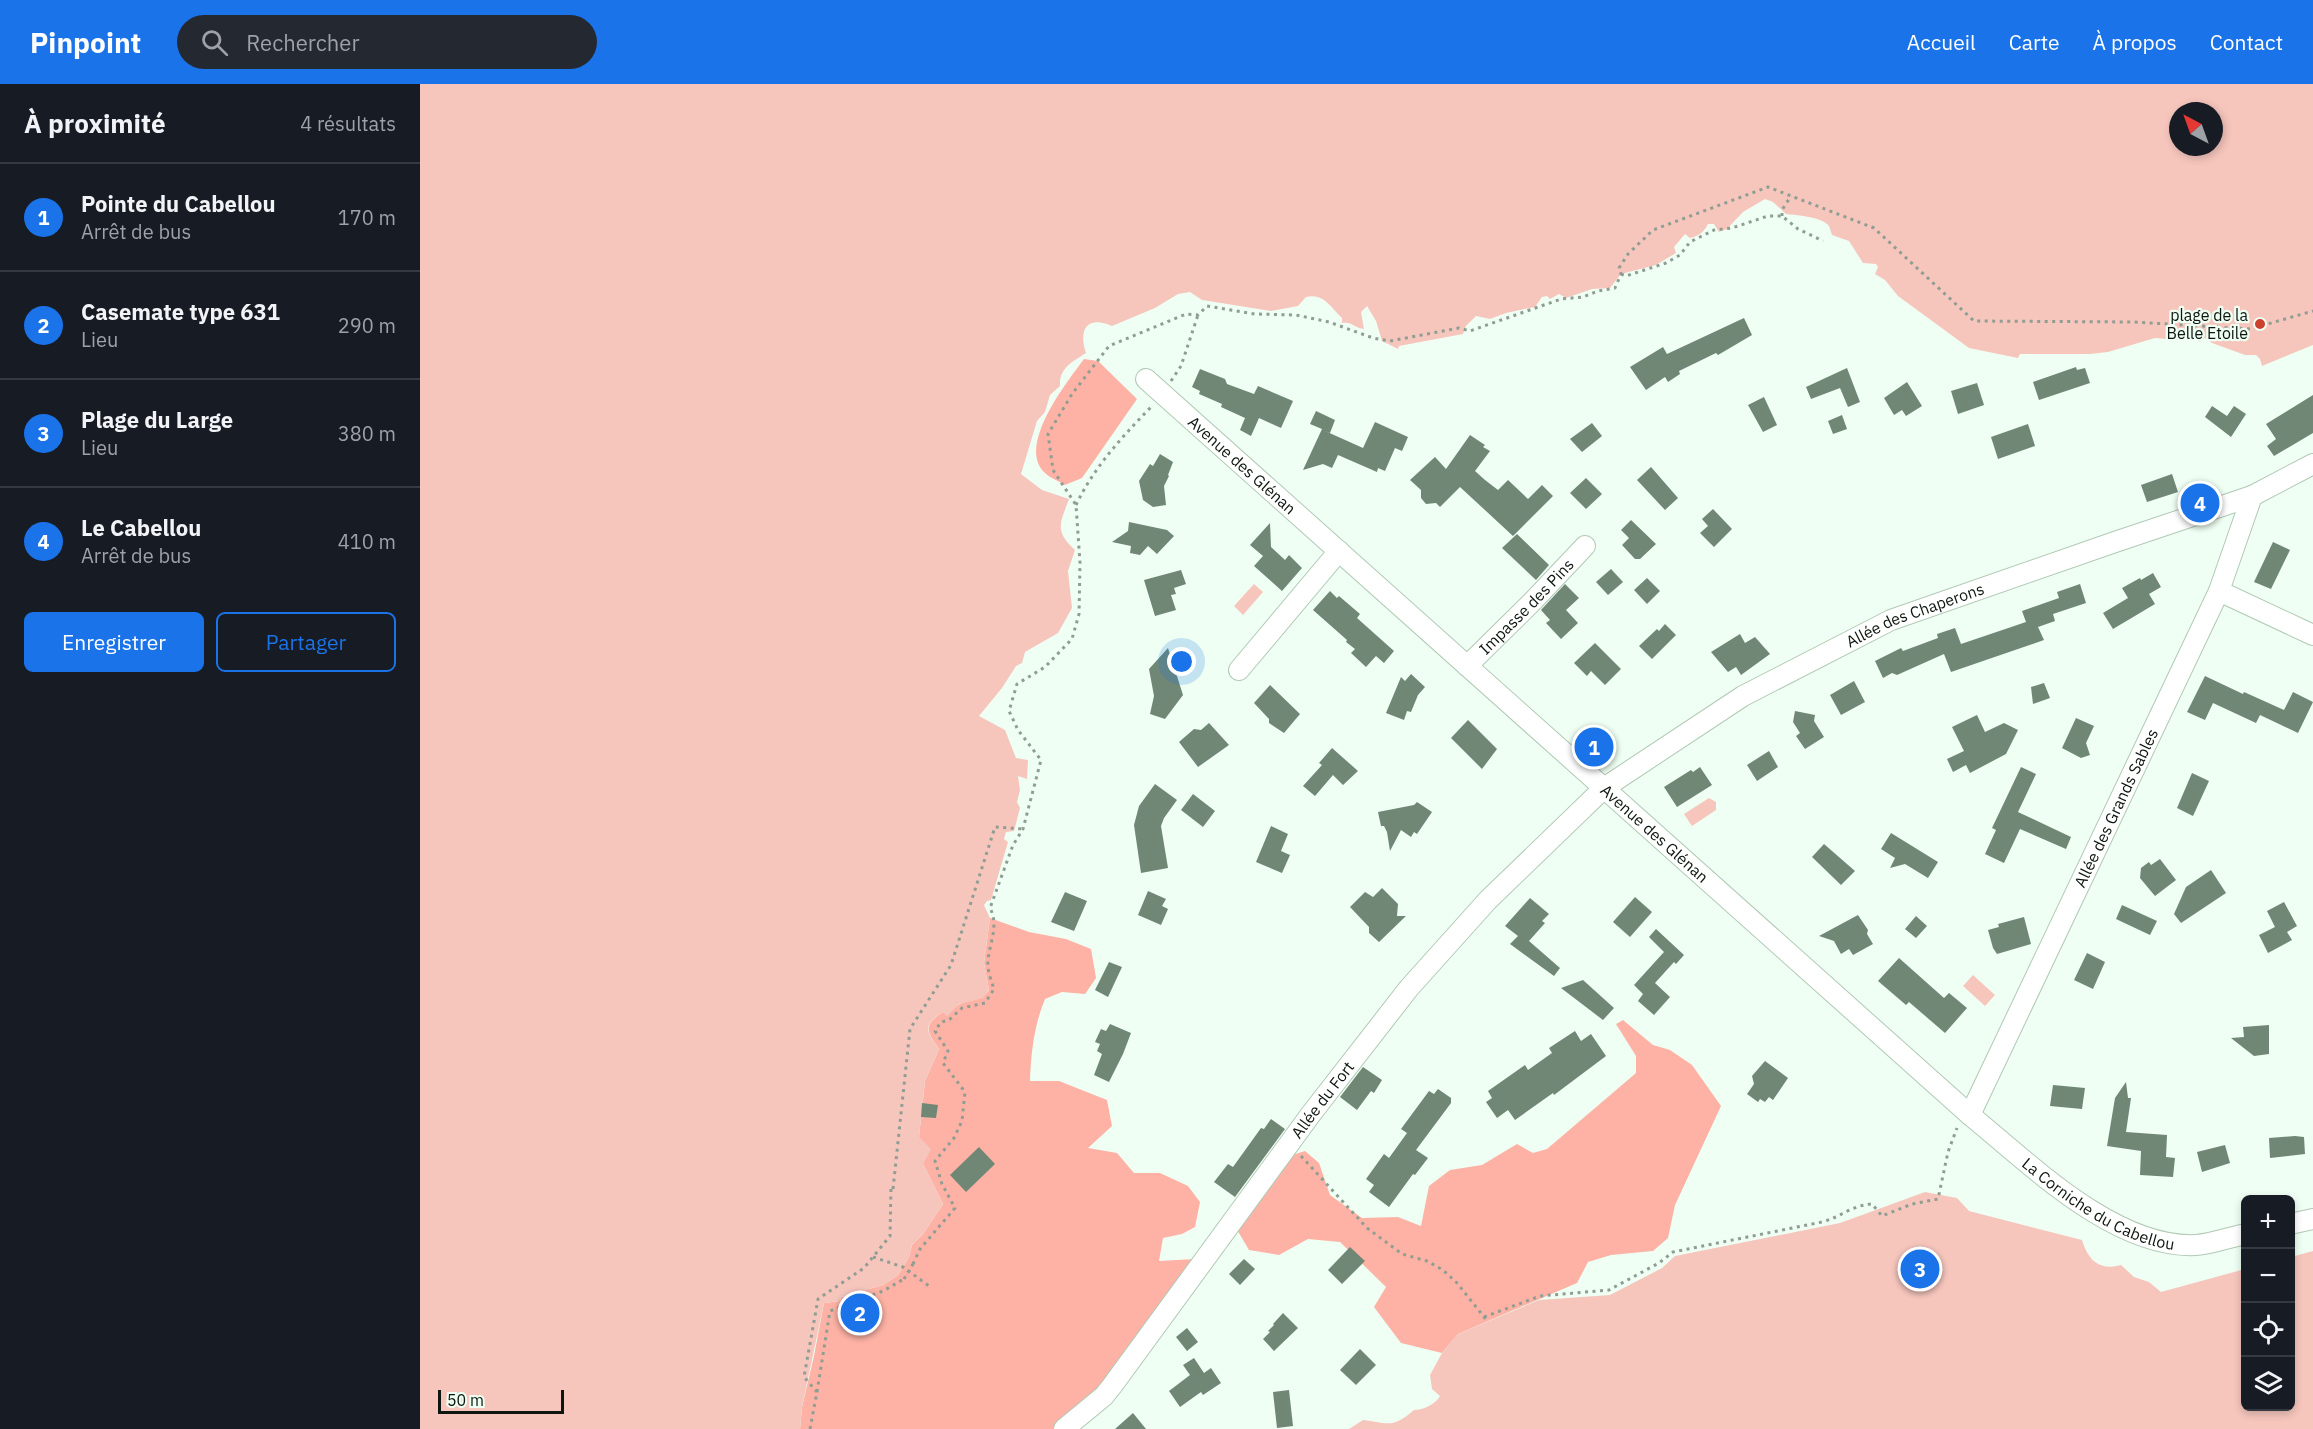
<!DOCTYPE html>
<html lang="fr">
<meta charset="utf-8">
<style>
body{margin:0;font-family:"IBM Plex Sans",sans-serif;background:#242831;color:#f1f3f6}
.controls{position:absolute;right:18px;bottom:18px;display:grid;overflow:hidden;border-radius:9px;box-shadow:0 3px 9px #0003}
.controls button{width:54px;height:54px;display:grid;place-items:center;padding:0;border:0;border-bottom:2px solid #363941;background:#171b24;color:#f1f3f6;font:30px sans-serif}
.compass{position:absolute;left:1749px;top:18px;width:54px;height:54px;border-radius:50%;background:#171b24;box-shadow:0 3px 9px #0003;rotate:319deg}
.scale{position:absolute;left:18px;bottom:15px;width:126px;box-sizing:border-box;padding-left:6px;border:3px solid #0d160f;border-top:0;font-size:16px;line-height:21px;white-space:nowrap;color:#0d160f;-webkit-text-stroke:4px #effff3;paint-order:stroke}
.you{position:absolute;left:762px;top:578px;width:21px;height:21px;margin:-15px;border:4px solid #fff;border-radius:50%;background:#1a73e8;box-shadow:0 0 0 9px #1a73e833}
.badge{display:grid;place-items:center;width:39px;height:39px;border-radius:50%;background:#1a73e8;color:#fff;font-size:20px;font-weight:700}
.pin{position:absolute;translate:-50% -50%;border:3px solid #fff;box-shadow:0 2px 6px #0006}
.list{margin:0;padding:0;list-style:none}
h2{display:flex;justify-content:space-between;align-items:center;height:78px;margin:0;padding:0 24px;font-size:26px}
h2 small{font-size:20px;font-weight:400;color:#9ea1a6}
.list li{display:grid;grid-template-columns:39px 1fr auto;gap:18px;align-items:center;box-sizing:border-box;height:108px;padding:0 24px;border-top:2px solid #363941}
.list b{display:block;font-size:22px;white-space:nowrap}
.list p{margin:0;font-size:20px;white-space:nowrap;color:#9ea1a6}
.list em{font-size:20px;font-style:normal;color:#9ea1a6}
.actions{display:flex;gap:12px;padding:18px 24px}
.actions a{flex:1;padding:14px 0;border:2px solid #1a73e8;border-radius:9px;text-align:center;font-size:21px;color:#1a73e8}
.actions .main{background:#1a73e8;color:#fff}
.icon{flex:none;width:33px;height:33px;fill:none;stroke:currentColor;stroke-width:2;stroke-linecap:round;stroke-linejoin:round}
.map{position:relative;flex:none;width:1893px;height:1345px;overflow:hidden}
header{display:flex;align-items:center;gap:36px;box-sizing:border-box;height:84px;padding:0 30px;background:#1a73e8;color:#fff}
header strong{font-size:28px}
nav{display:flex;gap:33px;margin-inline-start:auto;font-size:21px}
.search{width:420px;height:54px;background:#242831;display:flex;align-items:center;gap:15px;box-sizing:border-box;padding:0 21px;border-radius:33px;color:#9ea1a6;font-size:22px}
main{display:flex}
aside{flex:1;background:#171b24}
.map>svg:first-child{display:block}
</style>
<header>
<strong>Pinpoint</strong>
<div class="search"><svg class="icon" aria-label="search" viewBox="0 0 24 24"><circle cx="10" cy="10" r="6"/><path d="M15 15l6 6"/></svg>Rechercher</div>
<nav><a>Accueil</a><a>Carte</a><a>À propos</a><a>Contact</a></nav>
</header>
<main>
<aside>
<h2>À proximité<small>4 résultats</small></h2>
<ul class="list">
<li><span class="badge">1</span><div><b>Pointe du Cabellou</b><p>Arrêt de bus</p></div><em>170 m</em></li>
<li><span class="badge">2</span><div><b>Casemate type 631</b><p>Lieu</p></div><em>290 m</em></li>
<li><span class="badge">3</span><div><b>Plage du Large</b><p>Lieu</p></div><em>380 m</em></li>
<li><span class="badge">4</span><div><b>Le Cabellou</b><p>Arrêt de bus</p></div><em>410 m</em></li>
</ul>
<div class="actions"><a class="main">Enregistrer</a><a>Partager</a></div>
</aside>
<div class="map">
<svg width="1893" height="1345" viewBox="0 0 1893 1345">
<rect width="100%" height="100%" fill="#effff3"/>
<g fill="#fdb2a5">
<path d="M664,275L678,277L717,315L662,394L645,401C639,397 630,394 625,389C596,362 647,298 664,275Z"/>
<path d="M570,834L609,848L646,855L671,865L676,894L665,910L642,908L625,915C614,941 611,969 610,997H639L687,1016L692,1042L668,1064L697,1069L714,1089H740L768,1102L780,1118L775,1143L762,1150L743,1154L739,1177L775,1175L686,1299L635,1345H380L382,1323L394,1272L404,1219L420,1217L421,1213L463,1201L478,1191L489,1173L492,1161L503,1150L523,1120L503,1080L499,1053L505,997L519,965C506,947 503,941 523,928L527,931C530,928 534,923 538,921C548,915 562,918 569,906L564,879Z"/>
<path d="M1203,936L1233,961L1250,966L1272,981L1301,1022L1255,1121L1248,1154L1233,1167L1191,1171L1168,1178L1157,1199L1038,1250L1022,1269L981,1259L954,1223L966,1203L920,1158L888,1155L859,1171L829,1166L816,1144L866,1073L885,1067L899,1079L910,1111L942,1134L978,1133L1001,1142L1009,1102L1030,1086L1062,1081L1097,1060L1113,1069L1127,1065L1216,989V972L1196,940Z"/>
</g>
<g fill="#f6c6bd" fill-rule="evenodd">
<path d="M0,0H1893V261L1842,282L1840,275L1836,271H1825L1792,259L1785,254L1780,258L1765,251L1760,256L1735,254L1688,268L1670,270H1600L1598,274L1549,264L1478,212L1465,196L1455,190L1458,183L1456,180L1443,179L1429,157L1412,151C1411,148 1410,145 1409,142C1403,133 1376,131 1366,130L1353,118L1345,115L1323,128L1307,145L1299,148L1294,140H1288C1284,148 1279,152 1270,154L1265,150L1254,163L1256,169L1236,181L1201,190L1190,204L1172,205L1146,214L1139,210L1130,215L1127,212L1122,213L1115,223L1086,229L1070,235L1056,232L1046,242L1043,250L979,262L978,265L962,257L956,237L947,222L941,228L944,245C935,244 931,237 922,239V234C910,223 904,209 886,213L878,222L851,227L782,216L770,208L758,210L735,224L692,242C667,231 658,246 666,269C652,278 639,284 640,302L630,311L625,328L617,337L601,390L622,406L649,415C640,440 634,446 655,466L648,487L652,524L638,549L605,568L602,579L596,582L582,604L559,632L585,646L596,674L608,676L607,695L598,692L600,706L597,718L600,724L594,747L586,748L584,755L588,758L571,816L567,817L564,821L570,834L564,879L569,906L563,914L539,920L527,932L523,928C502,941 506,947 519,965L505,997L499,1053L511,1065L503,1080L523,1120L503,1150L492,1161L489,1173L478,1191L463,1201L421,1213L420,1217L404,1219L382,1323L380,1345H0ZM1758,27H1794V63H1758Z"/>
<path d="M834,500L843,508L823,531L814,522Z"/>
<path d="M1289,714L1296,718V726L1272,742L1264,730Z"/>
<path d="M1553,891L1575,911L1565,922L1543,902Z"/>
<path d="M1505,1108L1537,1114L1549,1127L1662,1156C1668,1176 1679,1187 1701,1181L1714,1193L1729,1198L1741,1208L1825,1185L1826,1322H1870L1871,1173L1893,1167V1345H929L943,1336C969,1339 972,1345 994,1326C1003,1326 1016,1320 1020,1312L1012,1305L1010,1291L1022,1269L1038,1250L1119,1216L1190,1211L1242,1184L1255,1172L1420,1139Z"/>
</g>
<g fill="#708775">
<path d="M1324,234L1332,251L1298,271L1296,269L1259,287L1260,290L1248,298L1245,293L1226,306L1210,283L1243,263L1247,270Z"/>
<path d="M1656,283L1657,286L1665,284L1670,299L1619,316L1613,298Z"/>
<path d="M1427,284L1440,318L1428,323L1420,304L1391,315L1386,303Z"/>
<path d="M780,285L805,295L807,300L834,310L838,302L873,317L861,344L839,334L831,352L820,346L825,334L801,323L802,320L779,310L780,307L772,303Z"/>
<path d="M1487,298L1502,322L1486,332L1482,326L1474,331L1464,314Z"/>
<path d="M1557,299L1564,321L1538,330L1531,307Z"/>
<path d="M1893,311V349L1854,372L1847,362L1856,355L1846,340Z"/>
<path d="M1344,313L1357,341L1343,348L1328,321Z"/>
<path d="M1792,322L1807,332L1814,322L1826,330L1811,353L1785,333Z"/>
<path d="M896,327L915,336L910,349L905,347L943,364L955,338L988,353L982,367L975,364L965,387L958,384L957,388L918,371L912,384L903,380L883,386L902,345L890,340Z"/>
<path d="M1422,331L1427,345L1413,350L1408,337Z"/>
<path d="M1172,339L1182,352L1162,368L1150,355Z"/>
<path d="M1608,340L1615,362L1578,375L1571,353Z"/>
<path d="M1050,351L1065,361L1063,363L1070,367L1055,387L1065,396L1078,406L1088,396L1108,415L1122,401L1133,412L1093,452L1040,403L1020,423L1016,419L1006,420L1001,414V406L990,396L1015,373L1026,385Z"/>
<path d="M740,370L753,378L748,391L749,392L744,402L746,421L733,423L723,416L719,397L730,380L733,382Z"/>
<path d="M1231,383L1258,414L1245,426L1217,396Z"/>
<path d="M1752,390L1758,408L1727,418L1721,401Z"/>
<path d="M1166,394L1182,410L1166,425L1150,409Z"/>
<path d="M1293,425L1312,445L1294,463L1280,449L1288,442L1282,435Z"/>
<path d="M1211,436L1236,460L1220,475H1215L1202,461L1209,454L1201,446Z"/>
<path d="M709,438L747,446L754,452L737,470L728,462L720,471L710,469L711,462L692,458L708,447Z"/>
<path d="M850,439L851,463L865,476L869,471L882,484L862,507L834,482L843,472L830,461Z"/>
<path d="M1097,450L1129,481L1116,496L1082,464Z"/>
<path d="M1853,458L1870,466L1851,505L1834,498Z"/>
<path d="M1191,485L1203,498L1188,511L1176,498Z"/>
<path d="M761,486L766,500L754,504L756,510L751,511L756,526L735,532L724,496Z"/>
<path d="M1733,489L1741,503L1729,510L1735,520L1693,545L1683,529L1708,514L1702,504L1720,494L1721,496Z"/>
<path d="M1227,494L1240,507L1227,520L1214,506Z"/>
<path d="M1145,500L1159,514L1146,526L1158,539L1141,555L1126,539L1130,536L1121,526Z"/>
<path d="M1660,500L1666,519L1633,530L1635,537L1618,543L1624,556L1531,588L1524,570L1477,591L1472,589L1463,594L1455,577L1481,564L1483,567L1518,554L1517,550L1535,544L1541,560L1606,538L1602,527L1639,514L1637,508Z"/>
<path d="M910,507L917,514L919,512L940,530L937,534L974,567L964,579L956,572L946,583L931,569L935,565L926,558L927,556L893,526Z"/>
<path d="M1245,540L1256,551L1232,575L1219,562L1237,545L1239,547Z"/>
<path d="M1320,550L1325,559L1335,553L1350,570L1321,591L1316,583L1308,588L1291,568Z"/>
<path d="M1175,559L1201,585L1185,601L1171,587L1167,592L1154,579Z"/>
<path d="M748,564L763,611L745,635L730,630L734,612L729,585Z"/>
<path d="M991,590L1005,603L998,611L991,628L987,627L984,636L966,629L981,593L985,597Z"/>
<path d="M1785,592L1823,610L1824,608L1864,626L1873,608L1893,618L1878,649L1840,631L1836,639L1793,619L1785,636L1767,628Z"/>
<path d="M1434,597L1445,618L1421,631L1410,611Z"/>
<path d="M1624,599L1630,614L1613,620L1611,603Z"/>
<path d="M850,601L880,630L864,649L849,639V635L834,619Z"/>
<path d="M1375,627L1395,631L1394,637L1404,653L1385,665L1376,652L1380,649L1373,638Z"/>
<path d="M1557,631L1565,648L1584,639L1598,646L1586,670L1550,689L1546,681L1533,688L1527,675L1544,667L1532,643Z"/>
<path d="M1656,634L1674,642L1666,659L1670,671L1661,674L1642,664Z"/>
<path d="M1048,636L1077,665L1062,685L1031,654Z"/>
<path d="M789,639L809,661L778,683L759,658L774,645L781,646Z"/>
<path d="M912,664L938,687L923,701L913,691L895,712L883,702L902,681L899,679Z"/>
<path d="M1349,667L1358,683L1337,697L1327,681Z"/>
<path d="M1280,683L1292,701L1257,723L1244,703L1271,686L1273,688Z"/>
<path d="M1601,683L1616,690L1598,728L1651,753L1646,765L1600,745L1584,779L1565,770L1576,746L1572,744Z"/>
<path d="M1772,689L1789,697L1773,732L1757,724Z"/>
<path d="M735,700L757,716L744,734L741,742L748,784L721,789L714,741L719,722Z"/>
<path d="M773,710L795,727L783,743L761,726Z"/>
<path d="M997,718L1012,728L997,750L994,748L991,753L981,746L970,767L967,748L964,742H961L958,728L994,721Z"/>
<path d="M851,742L868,750L861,767L870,771L862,789L836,778Z"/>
<path d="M1471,749L1518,778L1508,794L1485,780L1470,784L1475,774L1461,765Z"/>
<path d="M1404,760L1435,787L1421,801L1392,773Z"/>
<path d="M1740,775L1756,796L1735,812L1720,794L1721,784L1729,778L1731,781Z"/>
<path d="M1791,786L1806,809L1761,839L1754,830L1766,803Z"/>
<path d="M962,804L978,820L977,832H986L959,858L949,849V843L930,823L945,808L953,813Z"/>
<path d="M728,807L746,815L742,822L748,825L741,841L718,831Z"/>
<path d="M645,808L667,817L654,847L631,838Z"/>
<path d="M1215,813L1232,828L1210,853L1193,838Z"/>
<path d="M1110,814L1129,830L1122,837L1125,839L1109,857L1140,884L1134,892L1090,860L1098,852L1085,842Z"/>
<path d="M1864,818L1877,842L1867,848L1872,856L1848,869L1839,851L1855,843L1847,827Z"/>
<path d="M1702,821L1737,837L1730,851L1696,835Z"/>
<path d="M1438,831L1448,846L1447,850L1453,860L1433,871L1429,865L1421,870L1414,857L1399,852Z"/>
<path d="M1496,832L1507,842L1496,854L1485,845Z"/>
<path d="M1604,833L1611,860L1577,870L1573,864L1568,846L1579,843L1578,840Z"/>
<path d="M1236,845L1264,871L1256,880L1254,878L1235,899L1250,913L1234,931L1218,917L1223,910L1214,901L1244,868L1229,853Z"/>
<path d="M1667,869L1685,878L1673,905L1654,896Z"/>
<path d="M1479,874L1524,914L1529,909L1547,924L1525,949L1489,918L1486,921L1458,897Z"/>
<path d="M689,878L702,883L688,913L675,906Z"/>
<path d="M1163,896L1194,924L1183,936L1141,904Z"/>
<path d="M690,940L711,949L703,970L689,998L674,991L682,970L677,967L680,960L675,958L681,945L686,947Z"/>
<path d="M1849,941V970L1834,972L1811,954L1824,953L1823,943Z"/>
<path d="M1155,947L1161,957L1171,950L1186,972L1134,1011L1133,1009L1095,1036L1088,1026L1077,1034L1066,1018L1072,1014L1068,1007L1105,981L1108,986L1132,969L1129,964Z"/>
<path d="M1345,977L1368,994L1353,1016L1349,1013L1345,1018L1340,1015L1338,1018L1327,1010L1334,1000L1332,992Z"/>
<path d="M943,983L962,996L954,1009L951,1007L937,1026L920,1013Z"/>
<path d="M1706,998L1708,1014H1711L1706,1048L1747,1051L1746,1073L1755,1074L1753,1093L1720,1091L1721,1067L1687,1062L1695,1014Z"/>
<path d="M1633,1001L1665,1004L1662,1025L1630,1022Z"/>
<path d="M1018,1005L1031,1014V1019L996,1066L1008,1074L995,1091L993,1090L969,1123L949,1108L954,1101L946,1095L964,1070L969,1074L987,1049L981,1045L1009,1007L1014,1010Z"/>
<path d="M502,1019L518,1021L516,1034L501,1033Z"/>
<path d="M851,1035L865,1045L815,1113L794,1098L808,1080L813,1083L841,1044L844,1045Z"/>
<path d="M1875,1052L1884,1053L1885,1070L1850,1074L1849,1054Z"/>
<path d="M1805,1061L1810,1079L1782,1088L1777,1068Z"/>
<path d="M559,1063L575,1080L546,1108L530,1091Z"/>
<path d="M930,1163L945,1177L922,1200L908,1186Z"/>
<path d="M824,1175L835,1185L820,1201L809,1190Z"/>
<path d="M863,1229L878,1244L854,1267L843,1255L850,1248L848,1247L854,1241L853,1240Z"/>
<path d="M767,1244L778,1258L767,1267L756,1253Z"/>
<path d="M940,1265L956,1281L936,1301L920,1286Z"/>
<path d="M774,1274L784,1289L791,1284L801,1299L783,1311L781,1308L760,1323L749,1307L770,1291L763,1281Z"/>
<path d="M869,1306L873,1342L857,1344L853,1308Z"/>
<path d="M713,1329L726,1345H695Z"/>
</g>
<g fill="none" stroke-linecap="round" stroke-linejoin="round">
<g stroke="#b0c9b5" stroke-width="22">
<g id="street">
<path id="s1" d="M726,295L1550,1031C1610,1080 1695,1165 1776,1161C1792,1160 1810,1153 1826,1150"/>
<path d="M1799,507L1893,551"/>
<path id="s2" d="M1047,582L1113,517L1165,462"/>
<path d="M819,586L919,467"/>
<path id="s3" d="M1550,1031L1799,507L1832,412"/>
<path d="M1870,1140L1893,1135"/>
<path id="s4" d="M644,1345L684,1312L692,1302L891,1030L989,904L1068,816L1184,704L1323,612L1471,536L1695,458L1832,412L1893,380"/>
</g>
</g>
<g stroke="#909d93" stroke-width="3" stroke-dasharray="3 4.5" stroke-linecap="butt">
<path d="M1362,132V126L1371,112"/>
<path d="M1201,190L1206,192L1246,179L1260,171L1270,158L1294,146L1312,144L1348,132H1362L1378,145L1403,157"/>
<path d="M751,297L761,282L778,231"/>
<path d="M656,421C674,383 702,353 731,323"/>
<path d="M881,1072L947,1144L982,1170L1007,1177L1023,1186L1037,1199L1068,1238"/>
<path d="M473,1105L490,945L531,881L575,743L603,745"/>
<path d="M453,1173L483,1183L509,1202"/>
<path d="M493,1180L500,1165L535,1124L522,1100L515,1077L534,1054L542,1037L545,1008L523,979L528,967L515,947L521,938L529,936L542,924L565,919L574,905C571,896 567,886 568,876C570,858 579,841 570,824L593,761L603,745L621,676L598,646L589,627L597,600L625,583L652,555L659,530L660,479L656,421L633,386L628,350L652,310L689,262L766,230L778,231L787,222L835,230L876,231L909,238L953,254L970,257L1039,244L1050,247L1141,215L1163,213L1178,207L1195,204L1201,190L1199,184L1208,170L1233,146L1348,103L1454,144L1554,237L1714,238L1830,245L1893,227"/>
<path d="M1064,1233L1120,1212L1189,1206L1239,1179L1253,1168L1402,1138C1421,1133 1432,1121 1452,1120L1462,1132L1492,1120L1518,1115L1528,1068L1537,1044"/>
<path d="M397,1308L410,1227L463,1207L484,1195"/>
<path d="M390,1345L397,1308L384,1293L398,1215L444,1184L470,1152L471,1103"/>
</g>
<use href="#street" stroke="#fff" stroke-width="20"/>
<path stroke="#909d93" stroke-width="3" stroke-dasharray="3 4.5" stroke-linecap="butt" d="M484,1195L493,1180"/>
</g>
<circle fill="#cc402e" stroke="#effff3" stroke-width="2" cx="1840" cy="240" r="6"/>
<g text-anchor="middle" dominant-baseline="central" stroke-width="4.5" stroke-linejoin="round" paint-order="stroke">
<g font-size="16" fill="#0d160f" stroke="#effff3" text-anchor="end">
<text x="1828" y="231">plage de la<tspan x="1828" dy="18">Belle Etoile</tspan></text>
</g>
<g font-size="16" fill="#0d160f" stroke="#effff3">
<text stroke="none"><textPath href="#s1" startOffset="129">Avenue des Glénan</textPath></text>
<text stroke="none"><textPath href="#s2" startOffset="84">Impasse des Pins</textPath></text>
<text stroke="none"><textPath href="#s4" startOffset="1198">Allée des Chaperons</textPath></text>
<text stroke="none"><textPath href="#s3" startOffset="340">Allée des Grands Sables</textPath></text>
<text stroke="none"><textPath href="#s1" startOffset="682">Avenue des Glénan</textPath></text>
<text stroke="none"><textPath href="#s4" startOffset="420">Allée du Fort</textPath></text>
<text stroke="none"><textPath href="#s1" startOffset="1263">La Corniche du Cabellou</textPath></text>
</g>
</g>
</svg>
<div class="controls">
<button>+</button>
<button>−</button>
<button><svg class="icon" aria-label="locate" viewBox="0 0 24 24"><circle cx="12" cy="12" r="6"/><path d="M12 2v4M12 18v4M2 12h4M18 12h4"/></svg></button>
<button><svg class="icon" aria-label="layers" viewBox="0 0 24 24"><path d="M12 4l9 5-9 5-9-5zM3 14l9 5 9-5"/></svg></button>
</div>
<svg class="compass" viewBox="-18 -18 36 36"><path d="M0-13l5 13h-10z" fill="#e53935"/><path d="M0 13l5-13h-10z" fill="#9ea1a6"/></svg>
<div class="scale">50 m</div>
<div class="you"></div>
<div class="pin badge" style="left:1174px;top:663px">1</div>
<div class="pin badge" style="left:440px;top:1229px">2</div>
<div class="pin badge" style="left:1500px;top:1185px">3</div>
<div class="pin badge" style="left:1780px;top:419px">4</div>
</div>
</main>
